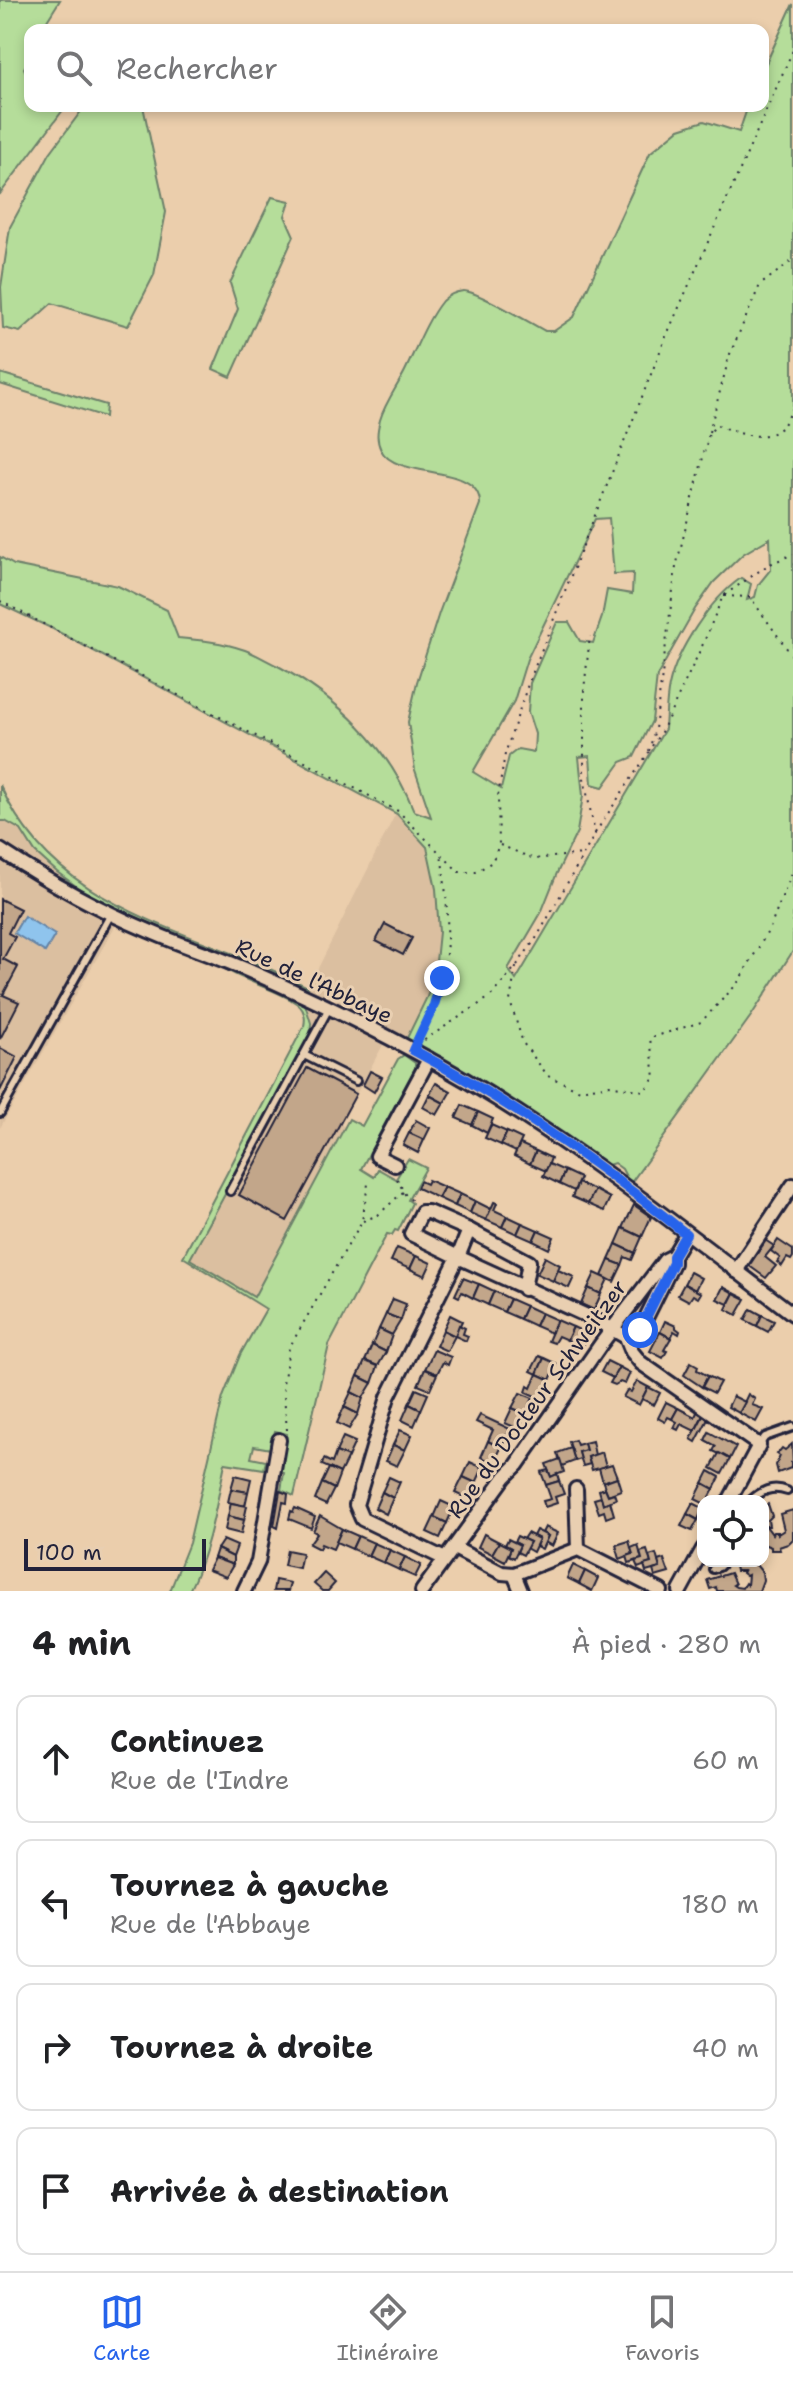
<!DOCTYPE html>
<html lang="fr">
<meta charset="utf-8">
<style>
body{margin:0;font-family:"Shantell Sans",sans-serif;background:#f2f2f2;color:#202124}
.controls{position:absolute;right:24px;bottom:24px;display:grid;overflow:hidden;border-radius:16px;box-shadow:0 4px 12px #0003}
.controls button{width:72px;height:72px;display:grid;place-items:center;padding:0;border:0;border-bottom:2px solid #e0e0e0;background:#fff;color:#202124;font:40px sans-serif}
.scale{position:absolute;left:24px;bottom:20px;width:182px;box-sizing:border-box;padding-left:8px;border:4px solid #22223b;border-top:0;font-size:22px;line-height:28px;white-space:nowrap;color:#22223b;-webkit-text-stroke:6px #e9cfb1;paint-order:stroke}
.stop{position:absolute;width:24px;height:24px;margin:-18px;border:6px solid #2563eb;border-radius:50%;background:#fff}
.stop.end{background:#2563eb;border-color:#fff;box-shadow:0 2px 8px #0008}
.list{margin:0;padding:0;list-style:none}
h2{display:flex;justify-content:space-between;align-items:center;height:104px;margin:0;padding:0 32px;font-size:34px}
h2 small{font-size:26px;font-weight:400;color:#757577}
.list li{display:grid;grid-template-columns:52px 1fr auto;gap:24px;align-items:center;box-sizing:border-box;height:128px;margin:0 16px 16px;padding:0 16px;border:2px solid #e0e0e0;border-radius:16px}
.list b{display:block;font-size:30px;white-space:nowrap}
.list p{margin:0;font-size:26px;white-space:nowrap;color:#757577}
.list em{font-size:26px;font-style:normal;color:#757577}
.icon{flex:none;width:44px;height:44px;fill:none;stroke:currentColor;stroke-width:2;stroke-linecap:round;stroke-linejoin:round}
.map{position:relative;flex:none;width:793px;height:1591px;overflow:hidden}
.search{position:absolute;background:#fff;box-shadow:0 4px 12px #0003;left:24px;right:24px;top:24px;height:88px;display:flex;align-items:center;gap:20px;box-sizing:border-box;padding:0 28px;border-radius:16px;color:#757577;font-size:30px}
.sheet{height:680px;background:#fff}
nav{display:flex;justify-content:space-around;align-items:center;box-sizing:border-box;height:112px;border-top:2px solid #e0e0e0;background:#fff;font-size:22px;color:#757577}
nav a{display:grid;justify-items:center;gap:4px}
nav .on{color:#2563eb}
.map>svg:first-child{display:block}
</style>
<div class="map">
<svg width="793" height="1591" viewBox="0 0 793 1591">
<rect width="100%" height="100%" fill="#ebceac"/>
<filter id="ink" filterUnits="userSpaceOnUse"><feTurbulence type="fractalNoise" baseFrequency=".0125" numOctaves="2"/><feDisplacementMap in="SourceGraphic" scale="16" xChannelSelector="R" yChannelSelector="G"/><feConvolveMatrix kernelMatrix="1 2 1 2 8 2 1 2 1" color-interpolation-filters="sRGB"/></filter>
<g filter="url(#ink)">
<g fill="#dbbfa0">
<path d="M396,813L427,847L436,889L439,932L435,971L427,997L406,1040L390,1032L340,1124L345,1127L254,1298L190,1259L310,1037L311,1023L309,1012L305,1004L301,1002Z"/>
<path d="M0,821H5L21,830L35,852L58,872L92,898L122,914L0,1128Z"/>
</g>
<g fill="#b5dd9a" stroke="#6c806a" stroke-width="2" fill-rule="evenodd">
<path d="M0,0H60L45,24L44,30H30V59L24,68L30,81V106H66L0,194Z"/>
<path d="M793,4V951L751,1016L630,1184L622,1169L614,1163L608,1165L601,1164C538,1119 475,1076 406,1040L427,997L435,971L439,932L436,889L427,847L397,814L53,629L0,604V557L14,565L118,586L167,610L178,638C201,640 222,642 245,650C256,654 267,661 278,666C338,698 389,747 414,811L431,817L415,770L408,722L417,682L439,613L480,504C480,462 397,481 381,450C376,440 377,431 380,420C385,403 397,387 405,371C416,349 426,321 442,301C448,295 455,292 463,291C476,290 530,323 545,331H554L574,317L650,153L679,129L704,121L739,132L748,106H763V70ZM609,518L614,574L633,573L632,594L607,590L602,617L593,643L580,641L569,622H557L530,683L528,712L535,734L534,752L518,749L509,756L501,789L473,772L514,701L527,659L595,519ZM770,538L771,569L758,585L755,597L747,600L751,584L741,578C710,600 677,649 669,686C666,700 666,715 665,729L516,980L508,969L541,913L557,873L577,832L583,796L579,757L590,756L592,784L603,787L621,762L634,757L652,721L657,676L695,609L714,582L743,554Z"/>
<path d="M85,106H143L166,212L154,275L128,326L52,303L20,332L3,328L1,287L10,227L50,153Z"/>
<path d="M272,197L290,201L285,216L294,236L231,377L213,369L238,309L230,283Z"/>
<path d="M0,373L106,405L105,417L0,384Z"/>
<path d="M0,785C50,897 156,921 259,964C275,971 292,980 308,987L307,990L253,965L122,914L92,898L57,872L35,852L21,830L5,821H0Z"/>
<path d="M225,969L263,984L305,1004L311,1023L310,1037L190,1259L254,1297L349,1119L362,1126L398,1059L404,1055L415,1063V1068L361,1169L374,1177L378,1169L396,1179L408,1159L426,1168L408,1200L412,1203L398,1231L395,1230L392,1235L387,1234L329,1345L294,1496L281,1490L284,1473L280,1472L287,1434L275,1431L271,1449L254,1446L251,1458L266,1461L264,1469L225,1463C216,1507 209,1551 189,1591H170L189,1543L223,1397L240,1355L266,1309L183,1257L304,1026C306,1017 305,1009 296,1003C279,990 247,983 225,969Z"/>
</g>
<path fill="#8fc4ed" stroke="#6383a6" stroke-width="2" d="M24,916L55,935L45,952L14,933Z"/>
<g fill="#c2a68a" stroke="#22223b" stroke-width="2">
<path d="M0,899L20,909L8,933L15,937L3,959L18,967L3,995L19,1002L0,1039Z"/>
<path d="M385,924L412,938L403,955L376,941Z"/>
<path d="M0,1048L17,1057L0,1091Z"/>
<path d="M307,1068L356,1094L287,1221L239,1195Z"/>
<path d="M370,1071L382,1077L374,1092L363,1085Z"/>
<path d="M436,1083L451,1091L444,1103L429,1095Z"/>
<path d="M429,1095L444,1103L437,1115L423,1107Z"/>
<path d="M462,1105L478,1112L472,1125L456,1118Z"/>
<path d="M478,1112L493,1119L487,1133L472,1125Z"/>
<path d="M416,1120L430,1128L424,1140L409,1133Z"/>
<path d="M491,1125L507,1132L501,1145L485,1138Z"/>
<path d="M507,1132L522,1139L516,1152L501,1145Z"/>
<path d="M409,1133L424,1140L418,1153L403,1145Z"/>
<path d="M520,1144L536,1151L530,1164L514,1156Z"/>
<path d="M536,1151L551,1158L546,1171L530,1164Z"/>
<path d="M549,1164L565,1171L559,1184L543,1176Z"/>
<path d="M565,1171L580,1178L574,1191L559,1184Z"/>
<path d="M428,1180L444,1187L438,1198L417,1188L420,1181L426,1184Z"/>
<path d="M578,1183L595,1190L588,1204L572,1197Z"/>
<path d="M444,1187L460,1194L455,1206L438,1198Z"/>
<path d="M595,1190L610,1198L604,1211L588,1204Z"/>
<path d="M460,1194L475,1201L470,1213L455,1206Z"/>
<path d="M475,1201L491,1209L486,1220L470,1213Z"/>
<path d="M494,1202L497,1203L494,1210L507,1216L502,1227L486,1220Z"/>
<path d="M634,1205L651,1217L642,1237L623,1228Z"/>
<path d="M507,1216L522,1223L517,1234L502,1227Z"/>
<path d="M522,1223L538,1230L533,1241L517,1234Z"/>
<path d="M623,1228L642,1237L635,1253L616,1244Z"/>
<path d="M538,1230L554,1237L549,1249L533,1241Z"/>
<path d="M765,1240L774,1246L765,1257L776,1266L766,1278L748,1265Z"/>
<path d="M778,1240L793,1250V1257L791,1260L787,1258L782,1266L777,1262L780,1258L771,1251Z"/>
<path d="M616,1244L635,1253L632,1260L625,1257L622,1265L609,1260Z"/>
<path d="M397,1248L416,1256L410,1269L391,1261Z"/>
<path d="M416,1256L431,1263L425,1276L410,1269Z"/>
<path d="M545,1257L560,1265L553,1281L537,1274Z"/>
<path d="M609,1260L622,1265L614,1282L602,1276Z"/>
<path d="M558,1270L574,1277L569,1288L553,1281Z"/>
<path d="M690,1272L701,1278L695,1290L684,1284Z"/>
<path d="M595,1273L608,1279L601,1294L588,1288Z"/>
<path d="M463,1278L479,1284L473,1298L462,1292L459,1297L455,1295Z"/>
<path d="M479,1284L494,1291L488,1305L473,1298Z"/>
<path d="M684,1284L701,1293L698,1298L693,1295L689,1301L678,1295Z"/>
<path d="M723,1287L734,1293L728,1304L717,1299Z"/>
<path d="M588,1288L601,1294L594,1310L581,1304Z"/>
<path d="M494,1291L510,1299L504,1312L488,1305Z"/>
<path d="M734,1293L746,1299L737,1315L726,1309Z"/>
<path d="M393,1299L406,1304L401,1320L386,1314Z"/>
<path d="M510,1299L526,1306L520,1319L504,1312Z"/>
<path d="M526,1306L541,1313L535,1326L520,1319Z"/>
<path d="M751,1309L762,1315L757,1326L745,1320Z"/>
<path d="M541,1313L557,1320L551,1333L535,1326Z"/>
<path d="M386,1314L401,1320L392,1335L379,1329Z"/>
<path d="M450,1315L462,1321L455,1336L443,1330Z"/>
<path d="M762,1315L774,1321L768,1332L757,1326Z"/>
<path d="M557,1320L573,1327L567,1340L558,1336L554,1343L548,1341Z"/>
<path d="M665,1321L676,1326V1328L680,1331L679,1334L674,1331L671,1338L660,1332Z"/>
<path d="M459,1325L465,1328L463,1334L468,1336L466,1341L455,1336Z"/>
<path d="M573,1327L588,1334L582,1347L567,1340Z"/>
<path d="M379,1329L392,1335L386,1352L372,1345Z"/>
<path d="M443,1330L455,1336L447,1351L436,1346Z"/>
<path d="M660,1332L671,1338L664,1350L667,1351L663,1358L650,1351Z"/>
<path d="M372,1345L386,1352L378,1366L365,1361Z"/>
<path d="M434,1350L451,1357L448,1365L443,1362L437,1374L425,1369Z"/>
<path d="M539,1356L544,1358L537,1374L531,1371Z"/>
<path d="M544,1358L557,1364L550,1380L537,1374Z"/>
<path d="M365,1361L378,1366L372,1383L358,1376Z"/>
<path d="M607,1361L619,1367L613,1378L601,1372Z"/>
<path d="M691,1362L698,1366L697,1370L708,1376L702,1387L684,1375Z"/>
<path d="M619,1367L630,1373L625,1384L620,1382L615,1385L610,1383Z"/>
<path d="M425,1369L437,1374L430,1390L418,1385Z"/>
<path d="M537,1374L550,1380L542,1399L526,1392L528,1386L531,1388Z"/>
<path d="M358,1376L372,1383L363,1398L351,1392Z"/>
<path d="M708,1376L720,1382L714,1393L702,1387Z"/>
<path d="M637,1381L648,1387L639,1405L623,1397L627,1390L631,1392Z"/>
<path d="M648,1387L660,1393L654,1405L642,1399Z"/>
<path d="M416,1389L428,1394L421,1410L409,1404Z"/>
<path d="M351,1392L363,1398L358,1414L344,1407Z"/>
<path d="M520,1393L533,1398L526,1414L512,1408Z"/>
<path d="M748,1394L755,1399L752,1405L763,1409L756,1422L739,1413Z"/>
<path d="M733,1396L745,1402L739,1413L728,1407Z"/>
<path d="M666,1402L678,1408L672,1419L668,1417L665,1422L658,1418Z"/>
<path d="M409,1404L421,1410L414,1426L402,1420Z"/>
<path d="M344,1407L358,1414L349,1429L337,1423Z"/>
<path d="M512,1408L526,1414L519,1429L505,1423Z"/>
<path d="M678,1408L695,1417L697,1412L703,1415L695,1431L681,1424L678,1430L674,1428L677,1422L672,1419Z"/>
<path d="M480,1415L510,1429L501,1448L488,1441L493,1430L476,1422Z"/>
<path d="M703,1416L708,1419L696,1442L691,1439Z"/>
<path d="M400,1430L412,1435L405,1450L393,1445Z"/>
<path d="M709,1432L736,1447L730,1459L713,1451L716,1446L705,1440Z"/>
<path d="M343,1437L355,1442L348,1457L336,1452Z"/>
<path d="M575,1440L577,1445L584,1443L586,1450L579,1452L581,1459L575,1461L569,1442Z"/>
<path d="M488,1441L501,1448L494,1463L481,1457Z"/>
<path d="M592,1441L595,1455L588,1457L590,1464L583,1466L579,1452L586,1450L584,1443Z"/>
<path d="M792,1444L793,1464L791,1463V1468L778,1473L776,1465L780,1456L777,1454L782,1448L785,1450Z"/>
<path d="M393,1445L405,1450L397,1466L386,1461Z"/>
<path d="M571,1448L575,1461L562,1466L557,1453Z"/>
<path d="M336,1452L348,1457L340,1473L322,1465L324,1459L332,1463Z"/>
<path d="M602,1452L606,1466L592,1470L588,1457Z"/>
<path d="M719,1453L730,1459L722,1474L711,1468Z"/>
<path d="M560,1459L564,1472L551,1477L546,1464Z"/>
<path d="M470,1462L483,1468L476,1483L463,1477Z"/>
<path d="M612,1464L617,1477L603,1482L599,1468Z"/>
<path d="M329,1468L340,1473L334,1489L322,1483Z"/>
<path d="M548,1470L551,1477L557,1474L559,1481L546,1485L541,1472Z"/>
<path d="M709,1471L720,1477L714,1489L703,1483Z"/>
<path d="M235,1475L251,1479L248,1492L231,1489Z"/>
<path d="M389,1477L400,1482L393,1498L382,1492Z"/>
<path d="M463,1477L476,1483L468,1499L455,1493Z"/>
<path d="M617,1477L621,1490L608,1495L603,1482Z"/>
<path d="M559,1481L564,1494L555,1497L557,1503L545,1507L543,1501L551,1499L546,1485Z"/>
<path d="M322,1483L334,1489L326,1505L315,1500Z"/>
<path d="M703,1483L714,1489L708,1501L703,1503L695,1499Z"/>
<path d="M605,1488L608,1495L614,1493L616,1499L603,1504L599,1490Z"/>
<path d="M231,1489L248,1492L245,1506L228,1502Z"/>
<path d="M280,1491L288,1494L287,1503L283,1502L278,1528L274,1526Z"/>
<path d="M382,1492L393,1498L386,1514L375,1508Z"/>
<path d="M601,1497L603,1504L610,1501L614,1515L606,1518L604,1511L599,1513L594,1499Z"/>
<path d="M441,1501L454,1507L447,1523L434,1517Z"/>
<path d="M231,1503L247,1506L244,1520L228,1516Z"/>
<path d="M693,1503L703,1508L698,1520L687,1514Z"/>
<path d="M768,1504L772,1516L768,1520L769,1526H766L772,1534L773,1532H778V1534L784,1530L780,1514L793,1510V1539L788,1544L779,1547L780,1550H771V1547L763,1544V1506Z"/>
<path d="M295,1508L315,1517L311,1528L289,1519L291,1511L293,1512Z"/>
<path d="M687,1514L698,1520L692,1531L681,1526Z"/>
<path d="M228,1516L244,1520L241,1534L225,1530Z"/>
<path d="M320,1516L342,1529L333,1549L321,1544L319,1549L309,1544L317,1533L313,1531Z"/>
<path d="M434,1517L447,1523L440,1538L427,1532Z"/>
<path d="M545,1527L558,1533L552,1546L545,1542L548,1536L542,1533Z"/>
<path d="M342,1529L358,1536L352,1549L336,1542Z"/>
<path d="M536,1530L548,1536L542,1549L536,1546L539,1539L533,1536Z"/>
<path d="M527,1533L539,1539L533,1552L526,1548L530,1542L523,1539Z"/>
<path d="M484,1534L499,1542L492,1554L478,1547Z"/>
<path d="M358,1536L374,1543L368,1556L352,1549Z"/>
<path d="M517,1536L530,1542L523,1555L517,1552L520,1545L514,1542Z"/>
<path d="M508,1539L520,1545L514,1558L508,1555L511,1548L505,1545Z"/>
<path d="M223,1540L237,1546L233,1557L217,1549Z"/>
<path d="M629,1541L633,1554L620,1559L616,1545Z"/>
<path d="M499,1542L511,1548L505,1561L492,1554Z"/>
<path d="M374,1543L390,1550L384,1563L368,1556Z"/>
<path d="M638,1545L642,1559L629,1563L627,1556L633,1554L631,1548Z"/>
<path d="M217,1549L233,1557V1565L214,1558Z"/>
<path d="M287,1550L302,1553L299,1568L284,1565Z"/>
<path d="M390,1550L405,1557L399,1570L384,1563Z"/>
<path d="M647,1550L651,1563L638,1568L635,1561L642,1559L640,1552Z"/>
<path d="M656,1554L660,1568L646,1572L644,1565L651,1563L649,1556Z"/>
<path d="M405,1557L421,1565L415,1577L399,1570Z"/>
<path d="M214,1558L233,1565L226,1577L208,1570Z"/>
<path d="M664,1559L669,1573L655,1577L653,1570L660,1568L658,1561Z"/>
<path d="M734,1561L758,1562L756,1565L762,1572L763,1580L759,1591H717L716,1587L710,1589L707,1580L730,1573L735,1584L733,1585L736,1587L742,1588L745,1583L747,1585L748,1575L746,1576L742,1573L743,1571H736Z"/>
<path d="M573,1565L585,1571L579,1584L567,1578Z"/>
<path d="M585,1571L598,1578L592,1591L579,1584Z"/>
<path d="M324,1573L335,1583L328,1591H322L314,1584Z"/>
<path d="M275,1580L290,1583L288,1591H273Z"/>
</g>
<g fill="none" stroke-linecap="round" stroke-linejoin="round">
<g stroke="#22223b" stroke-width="12">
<g id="lane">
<path d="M304,1055L356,1081"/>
<path d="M0,1113L111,914"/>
<path d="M230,1191L329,1008"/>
<path d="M759,1445L765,1437L793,1427"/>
<path d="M750,1501C761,1491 772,1485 787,1491"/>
<path d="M713,1569L719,1567L725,1561"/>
</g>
</g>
<g stroke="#22223b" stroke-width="18">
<g id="street">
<path d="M0,850C47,881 97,909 149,931C181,945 213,955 245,969C302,994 359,1021 414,1051C550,1123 671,1221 793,1314"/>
<path d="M395,1165L377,1156L429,1059"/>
<path d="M736,1271L793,1185"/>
<path d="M524,1289L529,1262L469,1230L458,1257L598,1321L626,1337L632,1352L641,1363L759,1445L729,1501"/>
<path d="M626,1337L640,1330L673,1263V1256"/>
<path d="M576,1489L578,1549"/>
<path d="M454,1548L502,1573L514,1574L578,1549L661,1591"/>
<path d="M445,1559L362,1519L356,1505L388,1397L458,1257L411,1234L422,1212H428L469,1230"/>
<path d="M514,1574L521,1591"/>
<path d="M244,1591L258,1562L279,1440"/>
<path d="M422,1591L505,1477L517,1465L601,1344L665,1260L673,1256L686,1234"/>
<path d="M680,1591L703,1549"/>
</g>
</g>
<g stroke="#22223b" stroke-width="2" stroke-dasharray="2 6" stroke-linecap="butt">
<path d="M709,432L730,354L760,285L793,260"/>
<path d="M724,596L750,597L793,657"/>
<path d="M0,601L398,811L459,872H476L492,862L499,845L498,796L505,754L528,684L665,339L793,50"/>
<path d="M652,746L663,729L703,644L723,596L768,565L793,554"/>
<path d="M649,751L655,729L676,567L709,433L717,425C734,432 762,443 779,429C786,424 789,415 793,408"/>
<path d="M595,833L649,752"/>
<path d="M500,845L534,859L583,854"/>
<path d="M517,965L537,937L595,834L584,778V690L590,636"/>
<path d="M516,967L510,1001L523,1043L548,1076L580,1090L609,1085L644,1091L655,1077L650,1038L701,1022L737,984L770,928L793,870"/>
<path d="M418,1037L423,1041L490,997L513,970"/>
<path d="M418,1038C427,1019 437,1000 442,979C451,939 447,894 441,854"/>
<path d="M397,1179L406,1196L414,1202"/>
<path d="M363,1221L378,1215L403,1192"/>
<path d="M287,1430L283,1384L289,1348L362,1221L368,1184"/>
</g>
<use href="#lane" stroke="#e9cfb1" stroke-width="6"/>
<use href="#street" stroke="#e9cfb1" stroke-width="12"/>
</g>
</g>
<g fill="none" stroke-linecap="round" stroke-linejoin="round" filter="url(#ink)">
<path stroke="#2563eb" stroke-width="10" d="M442,978L434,1005L413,1050C509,1101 601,1165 686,1234L673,1256V1263L640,1330"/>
</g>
<g text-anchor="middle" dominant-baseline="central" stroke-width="6" stroke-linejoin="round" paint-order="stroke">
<g font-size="22" fill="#22223b" stroke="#e9cfb1">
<text transform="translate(314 981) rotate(25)">Rue de l'Abbaye</text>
<text transform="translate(537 1399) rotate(-54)">Rue du Docteur Schweitzer</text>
</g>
</g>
</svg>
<div class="controls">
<button><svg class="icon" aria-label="locate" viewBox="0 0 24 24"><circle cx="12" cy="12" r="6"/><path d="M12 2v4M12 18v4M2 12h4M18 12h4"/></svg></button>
</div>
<div class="scale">100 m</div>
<div class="stop" style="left:640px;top:1330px"></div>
<div class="stop end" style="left:442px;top:978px"></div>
<div class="search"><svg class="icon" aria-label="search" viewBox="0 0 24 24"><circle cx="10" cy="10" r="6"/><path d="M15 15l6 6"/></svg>Rechercher</div>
</div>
<section class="sheet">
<h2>4 min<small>À pied · 280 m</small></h2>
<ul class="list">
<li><svg class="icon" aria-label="ahead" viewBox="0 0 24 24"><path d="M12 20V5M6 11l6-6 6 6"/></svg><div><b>Continuez</b><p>Rue de l'Indre</p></div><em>60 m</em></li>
<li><svg class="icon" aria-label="left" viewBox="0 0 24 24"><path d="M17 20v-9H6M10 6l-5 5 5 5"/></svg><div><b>Tournez à gauche</b><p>Rue de l'Abbaye</p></div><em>180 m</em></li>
<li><svg class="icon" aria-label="right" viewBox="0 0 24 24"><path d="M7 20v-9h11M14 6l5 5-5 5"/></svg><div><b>Tournez à droite</b></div><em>40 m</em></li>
<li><svg class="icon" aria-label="arrive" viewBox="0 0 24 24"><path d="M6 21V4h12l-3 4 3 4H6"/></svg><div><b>Arrivée à destination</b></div></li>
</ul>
</section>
<nav>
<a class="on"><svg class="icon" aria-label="map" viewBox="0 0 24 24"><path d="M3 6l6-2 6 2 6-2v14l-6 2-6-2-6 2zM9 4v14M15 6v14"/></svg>Carte</a>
<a><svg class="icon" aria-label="directions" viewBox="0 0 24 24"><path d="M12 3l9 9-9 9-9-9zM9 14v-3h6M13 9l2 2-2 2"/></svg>Itinéraire</a>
<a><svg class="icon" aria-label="saved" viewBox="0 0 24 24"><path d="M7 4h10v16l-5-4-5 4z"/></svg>Favoris</a>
</nav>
